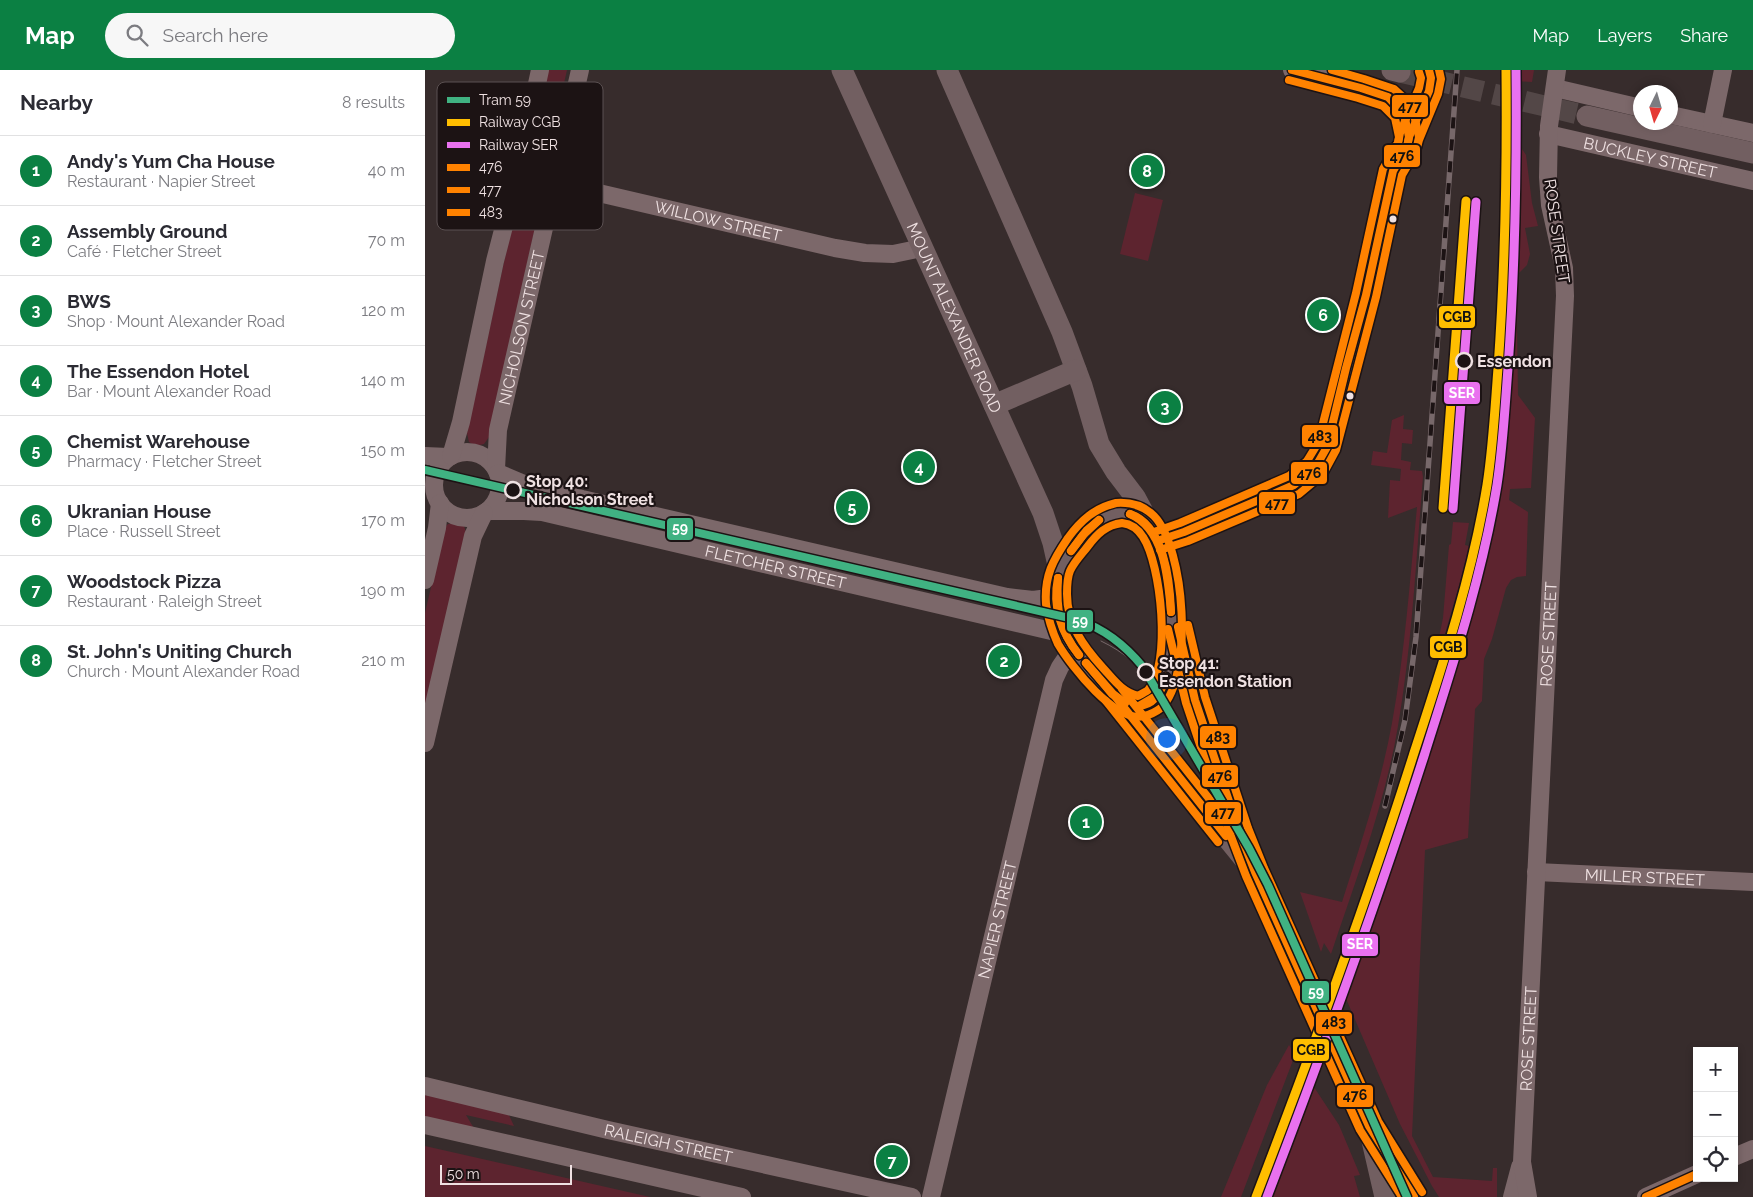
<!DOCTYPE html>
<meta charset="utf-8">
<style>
body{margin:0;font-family:Raleway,sans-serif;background:#f7f7f7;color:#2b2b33}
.controls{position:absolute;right:15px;bottom:15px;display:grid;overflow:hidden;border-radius:0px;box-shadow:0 2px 8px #0003}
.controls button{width:45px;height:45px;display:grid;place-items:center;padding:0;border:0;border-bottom:1px solid #e1e1e2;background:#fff;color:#2b2b33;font:25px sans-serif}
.compass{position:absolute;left:1208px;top:15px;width:45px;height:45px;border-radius:50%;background:#fff;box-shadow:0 2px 8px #0003;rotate:185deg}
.scale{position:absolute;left:15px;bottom:12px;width:132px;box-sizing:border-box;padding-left:5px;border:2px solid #efe1e2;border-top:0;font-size:14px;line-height:18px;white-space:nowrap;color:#efe1e2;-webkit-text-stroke:4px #1c1314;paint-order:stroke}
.you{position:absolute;left:741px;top:668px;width:18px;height:18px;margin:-12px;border:4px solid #fff;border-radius:50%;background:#1a73e8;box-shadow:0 0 0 8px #1a73e833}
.badge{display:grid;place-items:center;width:32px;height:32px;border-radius:50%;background:#0b8043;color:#fff;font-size:16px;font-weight:700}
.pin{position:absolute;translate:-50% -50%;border:2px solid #fff;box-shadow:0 1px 5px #0006}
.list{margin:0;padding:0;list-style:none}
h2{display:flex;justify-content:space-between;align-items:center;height:65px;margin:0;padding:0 20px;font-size:21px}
h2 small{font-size:16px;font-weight:400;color:#7c7c81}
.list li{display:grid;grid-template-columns:32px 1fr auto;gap:15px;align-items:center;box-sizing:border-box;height:70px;padding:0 20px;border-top:1px solid #e1e1e2}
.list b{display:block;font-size:19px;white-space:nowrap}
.list p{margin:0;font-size:16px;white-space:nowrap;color:#7c7c81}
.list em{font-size:16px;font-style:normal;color:#7c7c81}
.icon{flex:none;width:28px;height:28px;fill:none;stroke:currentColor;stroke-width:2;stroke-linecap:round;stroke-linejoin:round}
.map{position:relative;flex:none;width:1328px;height:1127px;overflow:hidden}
header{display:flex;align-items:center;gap:30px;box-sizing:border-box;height:70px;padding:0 25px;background:#0b8043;color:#fff}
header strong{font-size:24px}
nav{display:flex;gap:28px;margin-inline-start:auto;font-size:18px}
.search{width:350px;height:45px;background:#f7f7f7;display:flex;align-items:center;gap:12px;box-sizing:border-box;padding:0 18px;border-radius:28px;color:#7c7c81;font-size:19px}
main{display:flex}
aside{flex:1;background:#fff}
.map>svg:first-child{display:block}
</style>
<header>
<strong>Map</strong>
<div class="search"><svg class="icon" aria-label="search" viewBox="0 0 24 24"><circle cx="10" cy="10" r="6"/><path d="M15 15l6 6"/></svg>Search here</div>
<nav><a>Map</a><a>Layers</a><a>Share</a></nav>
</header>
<main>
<aside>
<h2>Nearby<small>8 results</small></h2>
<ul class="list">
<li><span class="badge">1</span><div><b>Andy's Yum Cha House</b><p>Restaurant · Napier Street</p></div><em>40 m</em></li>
<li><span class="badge">2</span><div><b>Assembly Ground</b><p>Café · Fletcher Street</p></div><em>70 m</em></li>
<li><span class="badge">3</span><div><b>BWS</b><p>Shop · Mount Alexander Road</p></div><em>120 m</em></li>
<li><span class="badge">4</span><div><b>The Essendon Hotel</b><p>Bar · Mount Alexander Road</p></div><em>140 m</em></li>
<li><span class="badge">5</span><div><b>Chemist Warehouse</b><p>Pharmacy · Fletcher Street</p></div><em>150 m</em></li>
<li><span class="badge">6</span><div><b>Ukranian House</b><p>Place · Russell Street</p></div><em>170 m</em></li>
<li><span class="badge">7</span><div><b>Woodstock Pizza</b><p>Restaurant · Raleigh Street</p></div><em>190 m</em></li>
<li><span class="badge">8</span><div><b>St. John's Uniting Church</b><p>Church · Mount Alexander Road</p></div><em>210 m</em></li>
</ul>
</aside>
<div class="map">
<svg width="1328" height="1127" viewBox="0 0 1328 1127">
<rect width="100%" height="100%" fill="#372c2c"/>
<g fill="#5d242f">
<path d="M123,0H142L122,89L117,100H109L105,89Z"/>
<path d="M1091,0H1109L1107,12L1091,11Z"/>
<path d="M1089,69H1097V79L1101,85L1107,133L1113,156L1100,158L1105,184L1102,195L1094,203L1092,256L1093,325L1110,348L1106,418L1085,419L1084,430L1103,442L1101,506L1092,507L1086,510L1081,518L1067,569L1059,589L1057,631L1050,639L1043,768L1000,780L987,1066L1008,1107L1067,1111L1068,1098H1072V1127H1014L1007,1116L975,1054L916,917L989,702L1046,518L1066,443L1074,389L1084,265L1090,163Z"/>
<path d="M103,116L111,117L117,126L64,367L59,374L50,376L44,372L42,363L93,127Z"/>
<path d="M710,123L738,130L723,191L695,184Z"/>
<path d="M979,345L978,359L988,360L987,374L977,373L976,390L986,392L985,400L997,401L998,407C991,490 987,574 973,656C960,734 931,809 906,884L899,873L896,882L875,822L917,832C936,773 956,714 967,653C980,582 985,509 992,437L963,448L965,410L975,411L976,399L946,395L948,381L962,383L967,350Z"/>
<path d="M1028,452L1044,453L1040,475L1044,476L1036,509L1016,577H1012L1018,548L1024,475L1026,474Z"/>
<path d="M29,453L39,456L41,462L0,642V543L20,457L23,454Z"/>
<path d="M864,975L870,985L816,1127H796L842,1015Z"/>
<path d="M883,1008L914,1055L935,1105L929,1106L935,1127H840Z"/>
<path d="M0,1022L83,1043L89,1056L41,1045L50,1060L0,1048Z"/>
<path d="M0,1076L225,1127H0Z"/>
</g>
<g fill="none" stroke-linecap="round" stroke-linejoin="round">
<path stroke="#534747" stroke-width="21" stroke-dasharray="21 11" stroke-linecap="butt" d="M975,2L1162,46"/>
<g stroke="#7c686a" stroke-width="18">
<path d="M867,0C893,6 956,17 973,35C981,44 982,56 984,67"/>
<path d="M1130,18L1216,38"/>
<path d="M1246,45L1328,63"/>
<path d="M1287,54L1298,0"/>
<path id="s1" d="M1123,64L1328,111"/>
<path id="s2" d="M92,106L148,117L410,178L440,183L468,184L497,178"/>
<circle cx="42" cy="415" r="33"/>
<path d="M0,386L23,387"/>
<path d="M26,386L36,352L70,191L92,106L115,0"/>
<path id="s3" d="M71,399L73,360L155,0"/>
<path d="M73,403L99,414L157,429L582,527L608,530L631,527"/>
<path id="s4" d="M62,441H99L117,442L639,564"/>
<path d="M732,471L759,462L869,415L890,398L902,377L921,298L941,225L968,98L982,77L984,67L1004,21L1006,8L1004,0"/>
<path d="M0,510L12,458L15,433"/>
<path d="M0,673L48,466L59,443"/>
<path id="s5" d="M1111,802L1328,812"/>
<path id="s6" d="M0,1016L183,1060L487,1127"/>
<path d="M0,1055L317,1127"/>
<path d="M1309,1087L1328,1079"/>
<path id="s7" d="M506,1127L629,610L635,597L648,578"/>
<path d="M1087,1127L1095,1097"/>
<path id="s8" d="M1103,1127L1097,1092L1140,226L1139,198L1125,135L1123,107L1124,56L1132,0"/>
<path d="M1221,1127L1272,1104"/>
</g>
<g stroke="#725f61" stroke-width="21">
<path id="s9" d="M417,0L618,443L628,473L634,500"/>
<path d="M522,0L637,262L657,316L674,374L691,402L710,427L725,455"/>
<path d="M967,0L975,2"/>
<path d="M1162,46L1328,83"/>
<path d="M569,335L651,300"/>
<path d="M753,559L770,630L814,761L830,802L944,1056L989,1127"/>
<path d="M689,625C697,632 705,638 716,636C764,628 747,483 724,455C718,448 709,444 701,443C680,441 664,455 654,470C648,480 640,489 635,499C632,504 633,511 632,517C627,565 659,591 688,624L689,625C737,684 781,744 830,802"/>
<path d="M947,1071L960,1127"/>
</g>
<path stroke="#77686a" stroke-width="1" d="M676,571C699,582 717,597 731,619"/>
<g stroke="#77686a" stroke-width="5.5">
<path id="rail" d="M960,736L980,650L991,567L1032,0"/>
</g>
<use href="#rail" stroke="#1c1314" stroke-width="4" stroke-dasharray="11" stroke-linecap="butt"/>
<g stroke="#1c1314" stroke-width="11">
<g id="bus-1">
<path d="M976,86L982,77L984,67L1004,21L1006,8L1004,0"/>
<path d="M705,444C739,455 745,511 746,542"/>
<path d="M705,444C740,459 743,509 746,542"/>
<path d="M732,471L759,462L869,415L890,398L902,377L921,298L941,225L968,101L982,77L984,67L979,44L963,27L936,18L867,0"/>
<path d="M646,481L662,460L674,450"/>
<path d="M646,481L658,465L674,450"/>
<path d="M633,508C631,540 634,559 654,585"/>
<path d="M633,508C627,536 636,563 654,585"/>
<path d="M753,557L770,630L814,761L830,802L944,1056L989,1127"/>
<path d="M661,593L688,624L700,633"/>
<path d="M661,593L687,624L700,633"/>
<path d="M689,625L801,766"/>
<path d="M714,636C730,635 737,621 741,607"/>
<path d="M714,636L731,626L741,607"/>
<path d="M1221,1127L1272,1104"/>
</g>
</g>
<g stroke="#1c1314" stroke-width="11">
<g id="bus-2">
<path d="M984,92L991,81L994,70L1013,24L1016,9L1014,0"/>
<path d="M697,453C706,454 713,459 718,467C736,494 747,595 723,620C721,622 716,624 713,626C697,622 689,610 678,598C658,576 642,554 642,524C642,517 642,508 645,501C649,492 657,484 663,476C672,464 681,455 697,453Z"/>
<path d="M735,480L763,471L874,424L898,404L911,380L951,227L977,105L991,81L994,67L988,40L980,29L969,19L939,9L907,0"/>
<path d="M743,559L761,633L805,764L821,806L935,1060L977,1127"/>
<path d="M681,631L793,772"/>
</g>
</g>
<g stroke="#1c1314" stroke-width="11">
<g id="bus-3">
<path d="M968,80L973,73L975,63L994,18L996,8L994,2"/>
<path d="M691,433C705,432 719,436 729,446C760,478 769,606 736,638C732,641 724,645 719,646C691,654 646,596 633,574C627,561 623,548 621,534C619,506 628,490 643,468C656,450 670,438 691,433Z"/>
<path d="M729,462L755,453L864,406L882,391L893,373L931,223L958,99L973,73L974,67L970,48L958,36L933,28L864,10"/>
<path d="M763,555L780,627L823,758L839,798L953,1051L997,1122"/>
<path d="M697,619L809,760"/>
</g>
</g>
<use href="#bus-1" stroke="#ff8200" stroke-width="8"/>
<use href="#bus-2" stroke="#ff8200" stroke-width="8"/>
<use href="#bus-3" stroke="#ff8200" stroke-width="8"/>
<g stroke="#1c1314" stroke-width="12">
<g id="rail-1">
<path d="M1018,438L1041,131"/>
<path d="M831,1127C887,981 941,835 988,686C1017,597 1047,507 1062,415C1068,377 1070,337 1073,298C1080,199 1082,100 1081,0"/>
</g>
</g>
<g stroke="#1c1314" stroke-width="12">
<g id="rail-2">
<path d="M1028,439L1051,132"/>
<path d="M842,1127C898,981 951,835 999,686C1027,597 1057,507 1072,415C1078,376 1080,337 1083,298C1090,199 1092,100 1091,0"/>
</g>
</g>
<use href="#rail-1" stroke="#ffbe00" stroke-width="9"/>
<use href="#rail-2" stroke="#e971ef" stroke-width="9"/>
<g stroke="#1c1314" stroke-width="11">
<path id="tram-1" d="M0,400L653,550C680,559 700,575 718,597L824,778L843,815L982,1127"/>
</g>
<use href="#tram-1" stroke="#40b282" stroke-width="8"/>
</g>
<g fill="#efe1e2" stroke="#1c1314" stroke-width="2">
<circle cx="968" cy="149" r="4.5"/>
<circle cx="925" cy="326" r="4.5"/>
</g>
<g fill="#1c1314" stroke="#efe1e2" stroke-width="2.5">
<circle cx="1039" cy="291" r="8"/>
<circle cx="88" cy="420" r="8"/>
<circle cx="721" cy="602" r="8"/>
</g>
<g text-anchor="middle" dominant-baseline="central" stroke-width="4.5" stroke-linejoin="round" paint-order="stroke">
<g font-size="16" fill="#efe1e2" stroke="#1c1314">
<text stroke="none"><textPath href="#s1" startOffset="105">BUCKLEY STREET</textPath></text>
<text stroke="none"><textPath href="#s2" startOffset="206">WILLOW STREET</textPath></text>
<text transform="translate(1132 161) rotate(82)">ROSE STREET</text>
<text stroke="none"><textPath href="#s9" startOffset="272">MOUNT ALEXANDER ROAD</textPath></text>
<text stroke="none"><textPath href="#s3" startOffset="144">NICHOLSON STREET</textPath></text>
<text stroke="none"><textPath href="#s4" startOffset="295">FLETCHER STREET</textPath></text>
<text stroke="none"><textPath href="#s8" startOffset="564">ROSE STREET</textPath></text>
<text stroke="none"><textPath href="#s5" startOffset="109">MILLER STREET</textPath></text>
<text stroke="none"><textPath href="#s7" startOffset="285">NAPIER STREET</textPath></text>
<text stroke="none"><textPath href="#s8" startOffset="159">ROSE STREET</textPath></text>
<text stroke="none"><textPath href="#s6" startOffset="250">RALEIGH STREET</textPath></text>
</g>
<g font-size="16" font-weight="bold" fill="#efe1e2" stroke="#1c1314" text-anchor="start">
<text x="1052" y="291">Essendon</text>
<text x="101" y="411">Stop 40:<tspan x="101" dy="18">Nicholson Street</tspan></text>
<text x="734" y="593">Stop 41:<tspan x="734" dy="18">Essendon Station</tspan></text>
</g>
</g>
<rect x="12" y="12" width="166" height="148" rx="8" fill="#1c1314" stroke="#5b5152" stroke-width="1"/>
<rect x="22" y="27" width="23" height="6" fill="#40b282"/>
<rect x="22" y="49" width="23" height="7" fill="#ffbe00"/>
<rect x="22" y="72" width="23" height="6" fill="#e971ef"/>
<rect x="22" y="94" width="23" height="7" fill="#ff8200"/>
<rect x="22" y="117" width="23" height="6" fill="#ff8200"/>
<rect x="22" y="139" width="23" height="7" fill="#ff8200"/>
<g font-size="14" fill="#efe1e2">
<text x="54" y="35">Tram 59</text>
<text x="54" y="57">Railway CGB</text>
<text x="54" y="80">Railway SER</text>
<text x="54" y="102">476</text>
<text x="54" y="125">477</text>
<text x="54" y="147">483</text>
</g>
<g stroke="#1c1314" stroke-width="2">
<rect x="966" y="24" width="38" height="24" rx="5" fill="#ff8200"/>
<rect x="958" y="74" width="38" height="24" rx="5" fill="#ff8200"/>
<rect x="1013" y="235" width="38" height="24" rx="5" fill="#ffbe00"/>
<rect x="1018" y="311" width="38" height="24" rx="5" fill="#e971ef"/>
<rect x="876" y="354" width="38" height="24" rx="5" fill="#ff8200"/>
<rect x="865" y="391" width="38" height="24" rx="5" fill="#ff8200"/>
<rect x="833" y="421" width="38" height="24" rx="5" fill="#ff8200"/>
<rect x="241" y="447" width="28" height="24" rx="5" fill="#40b282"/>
<rect x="641" y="539" width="28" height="24" rx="5" fill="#40b282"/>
<rect x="1004" y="565" width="38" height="24" rx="5" fill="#ffbe00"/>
<rect x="774" y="655" width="38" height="24" rx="5" fill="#ff8200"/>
<rect x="776" y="694" width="38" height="24" rx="5" fill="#ff8200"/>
<rect x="779" y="731" width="38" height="24" rx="5" fill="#ff8200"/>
<rect x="916" y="863" width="38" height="24" rx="5" fill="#e971ef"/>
<rect x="876" y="910" width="29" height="24" rx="5" fill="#40b282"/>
<rect x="890" y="941" width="38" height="24" rx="5" fill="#ff8200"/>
<rect x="867" y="968" width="38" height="24" rx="5" fill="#ffbe00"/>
<rect x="911" y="1014" width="38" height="24" rx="5" fill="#ff8200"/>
</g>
<g font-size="14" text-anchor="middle" font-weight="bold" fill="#fff">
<text x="1037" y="328">SER</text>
<text x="255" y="463">59</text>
<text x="655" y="556">59</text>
<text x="935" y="879">SER</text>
<text x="891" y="927">59</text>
</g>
<g font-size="14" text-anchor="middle" font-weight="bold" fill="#111">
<text x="985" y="41">477</text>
<text x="977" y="91">476</text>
<text x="1032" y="252">CGB</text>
<text x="895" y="371">483</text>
<text x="884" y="408">476</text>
<text x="852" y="438">477</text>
<text x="1023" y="582">CGB</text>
<text x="793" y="672">483</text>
<text x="795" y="711">476</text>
<text x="798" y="747">477</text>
<text x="909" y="957">483</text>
<text x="886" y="985">CGB</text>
<text x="930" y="1030">476</text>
</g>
</svg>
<div class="controls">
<button>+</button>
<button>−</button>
<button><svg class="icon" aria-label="locate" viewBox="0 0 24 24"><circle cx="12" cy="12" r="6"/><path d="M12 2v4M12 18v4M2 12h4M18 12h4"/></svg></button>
</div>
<svg class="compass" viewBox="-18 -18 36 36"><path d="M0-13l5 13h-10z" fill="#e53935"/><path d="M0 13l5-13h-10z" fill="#7c7c81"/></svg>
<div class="scale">50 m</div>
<div class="you"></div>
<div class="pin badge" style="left:661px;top:752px">1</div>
<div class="pin badge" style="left:579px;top:591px">2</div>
<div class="pin badge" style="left:740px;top:337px">3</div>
<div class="pin badge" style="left:494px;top:397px">4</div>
<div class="pin badge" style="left:427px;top:437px">5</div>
<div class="pin badge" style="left:898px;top:245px">6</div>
<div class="pin badge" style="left:467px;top:1091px">7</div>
<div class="pin badge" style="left:722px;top:101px">8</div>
</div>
</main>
